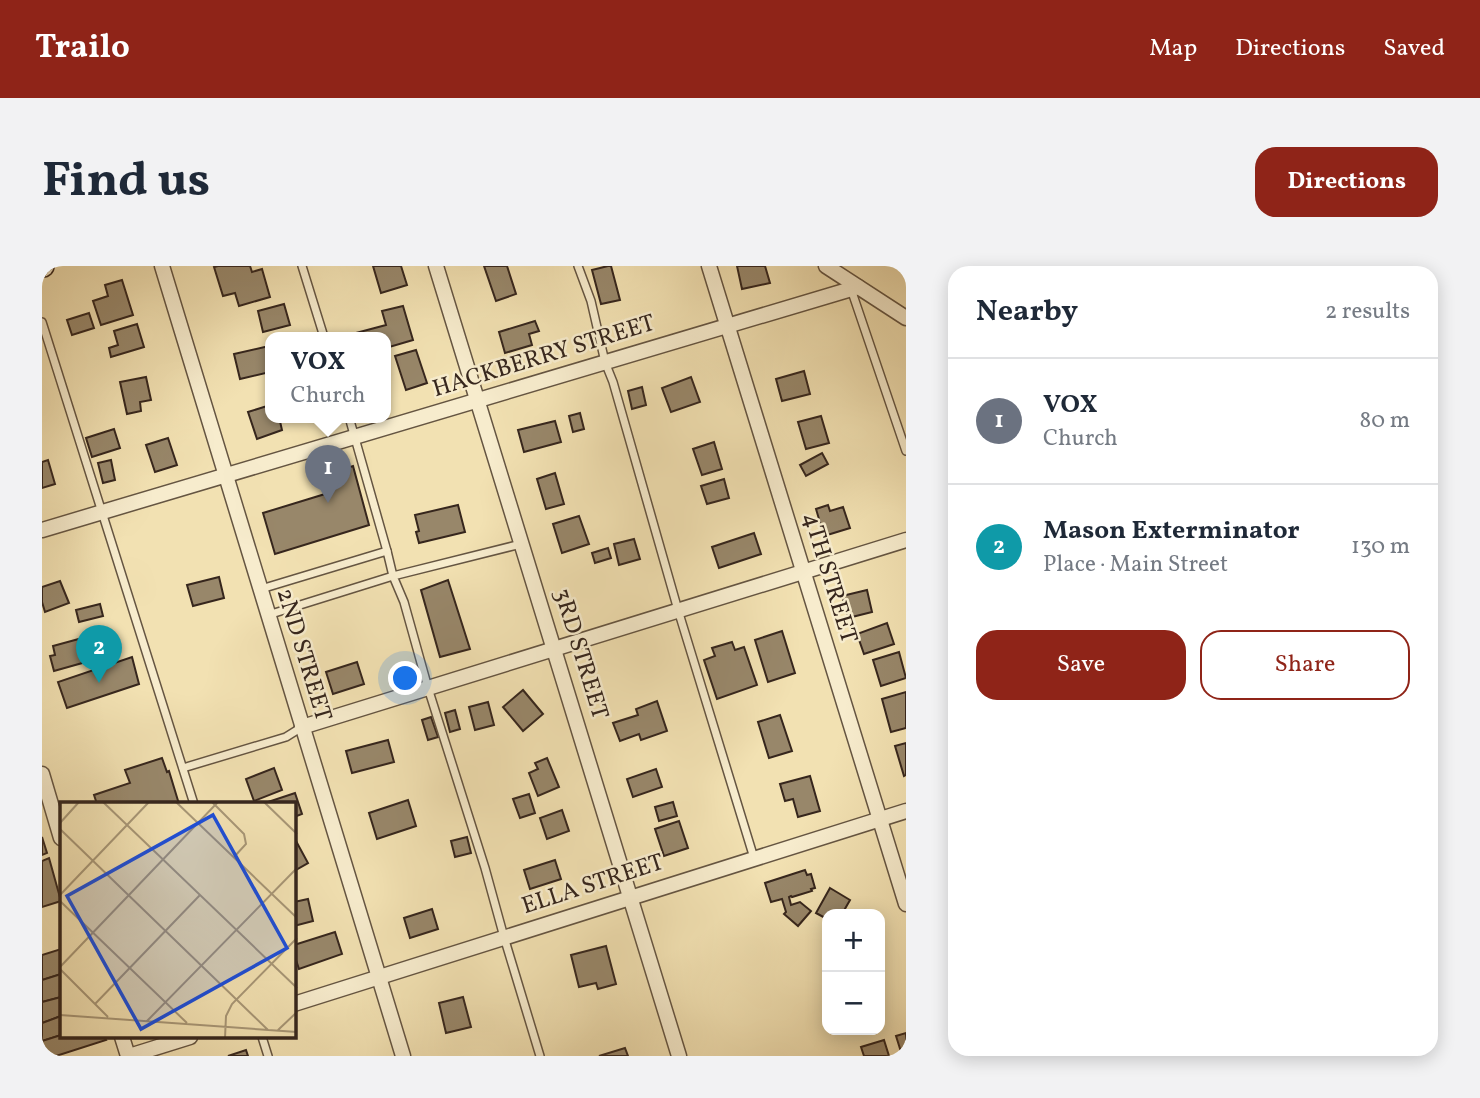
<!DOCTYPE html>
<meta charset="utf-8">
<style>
body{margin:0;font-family:Vollkorn,serif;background:#f2f2f3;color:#1f2937}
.controls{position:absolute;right:21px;bottom:21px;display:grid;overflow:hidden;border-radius:14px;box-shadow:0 4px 18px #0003}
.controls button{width:63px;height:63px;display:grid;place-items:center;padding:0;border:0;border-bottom:2px solid #e0e1e3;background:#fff;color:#1f2937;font:35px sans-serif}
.you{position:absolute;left:364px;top:413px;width:24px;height:24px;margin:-18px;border:5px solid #fff;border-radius:50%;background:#1a73e8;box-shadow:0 0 0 10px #1a73e833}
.badge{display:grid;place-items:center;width:46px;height:46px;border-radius:50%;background:#8f2418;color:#fff;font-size:23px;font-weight:700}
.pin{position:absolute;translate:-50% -58px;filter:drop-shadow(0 2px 4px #0008)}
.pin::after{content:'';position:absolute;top:37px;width:24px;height:21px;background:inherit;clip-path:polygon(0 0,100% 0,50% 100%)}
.popup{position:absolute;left:223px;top:66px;width:126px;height:91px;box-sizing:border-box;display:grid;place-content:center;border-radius:14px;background:#fff;filter:drop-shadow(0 2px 5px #0005);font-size:23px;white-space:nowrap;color:#747a83}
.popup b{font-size:26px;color:#1f2937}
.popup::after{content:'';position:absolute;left:50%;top:100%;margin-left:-14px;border:14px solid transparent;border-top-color:#fff}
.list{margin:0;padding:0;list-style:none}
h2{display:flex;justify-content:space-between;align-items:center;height:91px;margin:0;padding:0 28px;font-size:30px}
h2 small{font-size:23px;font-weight:400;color:#747a83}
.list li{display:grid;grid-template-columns:46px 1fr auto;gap:21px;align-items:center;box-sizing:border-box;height:126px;padding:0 28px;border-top:2px solid #e0e1e3}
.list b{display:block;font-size:26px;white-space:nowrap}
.list p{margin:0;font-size:23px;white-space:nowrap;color:#747a83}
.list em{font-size:23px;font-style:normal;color:#747a83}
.actions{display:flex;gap:14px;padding:21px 28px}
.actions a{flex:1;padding:16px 0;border:2px solid #8f2418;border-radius:21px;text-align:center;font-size:24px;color:#8f2418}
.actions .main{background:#8f2418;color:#fff}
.map{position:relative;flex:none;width:864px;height:790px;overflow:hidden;border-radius:21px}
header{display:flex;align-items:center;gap:42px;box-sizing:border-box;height:98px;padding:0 35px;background:#8f2418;color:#fff}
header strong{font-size:33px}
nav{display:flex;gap:38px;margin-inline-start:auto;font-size:24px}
.intro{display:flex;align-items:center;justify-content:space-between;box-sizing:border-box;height:168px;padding:0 42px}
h1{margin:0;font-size:49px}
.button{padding:18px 32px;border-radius:21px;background:#8f2418;color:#fff;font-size:24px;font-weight:700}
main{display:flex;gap:42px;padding:0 42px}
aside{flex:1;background:#fff;border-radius:21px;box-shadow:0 4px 18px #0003}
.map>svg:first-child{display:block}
</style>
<header>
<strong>Trailo</strong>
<nav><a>Map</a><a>Directions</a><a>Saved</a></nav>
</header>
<div class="intro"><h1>Find us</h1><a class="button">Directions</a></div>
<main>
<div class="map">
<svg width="864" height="790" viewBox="0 0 864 790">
<rect width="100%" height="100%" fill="#f2e1b2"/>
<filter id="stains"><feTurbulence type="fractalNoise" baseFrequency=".00286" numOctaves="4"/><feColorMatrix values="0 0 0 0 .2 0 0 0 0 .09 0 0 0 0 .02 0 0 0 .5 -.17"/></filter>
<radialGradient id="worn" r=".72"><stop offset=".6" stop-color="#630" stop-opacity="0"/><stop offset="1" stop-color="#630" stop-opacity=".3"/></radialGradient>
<g fill="#98876a" stroke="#36261d" stroke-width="2">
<path d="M176,0H208L210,6L220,3L228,31L197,40L193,27L181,30L172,1Z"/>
<path d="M331,0H359L365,19L339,27Z"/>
<path d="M442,0H465L474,28L454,35Z"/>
<path d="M566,0H569L578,34L559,38L550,4Z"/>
<path d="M695,0H723L728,17L700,23Z"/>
<path d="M80,14L91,49L59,59L51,35L66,30L63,19Z"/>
<path d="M242,38L248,59L221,66L216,45Z"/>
<path d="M361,40L371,74L344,82V71H310V68L344,59L340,45Z"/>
<path d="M47,47L52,62L30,69L25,54Z"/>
<path d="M493,55L497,65L487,68L490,79L463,87L457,66Z"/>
<path d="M95,58L102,81L69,91L67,82L76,79L72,65Z"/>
<path d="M227,80L228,106L198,113L192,88Z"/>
<path d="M374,84L385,117L364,124L353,90Z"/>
<path d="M762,105L768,128L740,135L734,113Z"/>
<path d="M104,111L109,134L98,136L99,145L85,148L78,116Z"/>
<path d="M649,111L658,136L629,146L620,122Z"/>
<path d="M600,121L604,139L590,143L586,125Z"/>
<path d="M228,139V151H237L240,164L215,173L206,146Z"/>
<path d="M538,147L542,163L531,166L527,150Z"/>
<path d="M779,150L787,177L764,183L756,156Z"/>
<path d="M513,155L519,176L482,186L476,164Z"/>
<path d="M72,163L78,182L50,191L44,172Z"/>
<path d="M126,172L135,199L113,206L104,179Z"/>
<path d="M672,176L680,203L660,209L651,183Z"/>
<path d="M780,187L786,198L764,210L758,199Z"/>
<path d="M6,194L13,218L0,222V196Z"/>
<path d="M69,194L73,214L61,217L56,197Z"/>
<path d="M311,200L327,259L233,288L221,247L283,228L278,211Z"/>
<path d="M513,207L522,238L504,243L495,213Z"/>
<path d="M682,213L687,232L665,238L659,220Z"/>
<path d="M416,239L423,266L377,277L374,266L377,265L373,249Z"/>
<path d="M786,239L788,245L801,241L808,262L782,270L774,243Z"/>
<path d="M537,250L547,278L520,287L511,258Z"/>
<path d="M712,267L719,288L677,302L670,281Z"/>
<path d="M592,273L598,293L577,299L572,278Z"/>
<path d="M566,282L569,292L553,297L550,287Z"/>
<path d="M177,311L182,332L151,340L145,319Z"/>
<path d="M406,314L428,383L398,391L379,324Z"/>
<path d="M18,315L27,337L3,346L0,336V321Z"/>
<path d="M825,324L830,346L806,352L800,330Z"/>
<path d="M58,338L61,350L37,356L34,344Z"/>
<path d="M845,357L852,378L822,388L815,368Z"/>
<path d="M740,365L753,407L726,416L713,374Z"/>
<path d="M44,371L51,394L12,405L8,390L13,389L11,380Z"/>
<path d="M690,376L693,384L702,381L715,419L675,433L662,394L673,390L670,382Z"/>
<path d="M857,386L864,412L839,420L831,394Z"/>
<path d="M90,391L97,418L25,442L16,416Z"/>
<path d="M315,396L322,418L291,428L284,406Z"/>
<path d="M481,424L501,448L481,465L461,441Z"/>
<path d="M864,426V462L849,466L840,433Z"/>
<path d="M615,435L625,465L599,474L597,468L578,475L571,457L596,449L594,443Z"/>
<path d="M446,436L452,459L433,464L427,441Z"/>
<path d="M413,444L418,463L408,466L403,447Z"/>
<path d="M738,449L750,485L727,492L716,456Z"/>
<path d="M389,451L396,471L386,474L380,454Z"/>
<path d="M346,474L352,496L310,507L304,485Z"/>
<path d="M864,477V509L862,510L853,480Z"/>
<path d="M120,492L125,506L127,505L137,538H55L52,529L88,517L83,504Z"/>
<path d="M505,492L517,521L496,530L487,507L496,503L493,497Z"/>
<path d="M232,502L240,524L212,535L204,513Z"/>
<path d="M614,503L620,521L591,531L585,513Z"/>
<path d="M768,510L778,545L756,551L751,533L743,535L738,518Z"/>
<path d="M253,527L260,548L252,551V538H220Z"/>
<path d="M487,528L493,547L478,552L471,533Z"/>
<path d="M366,534L374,560L335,573L327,547Z"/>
<path d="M631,536L635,550L617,555L613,541Z"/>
<path d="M520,544L527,565L505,573L498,552Z"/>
<path d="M637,555L646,582L622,590L613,563Z"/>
<path d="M0,571L5,587L0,589Z"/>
<path d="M425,571L429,587L413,591L409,575Z"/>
<path d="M254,575L266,597L252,605V576Z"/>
<path d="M7,592L19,635L0,641V595Z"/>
<path d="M513,594L519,613L488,623L482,604Z"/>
<path d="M763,604L765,609L769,608L773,622L769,623L770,625L750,631L749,630L747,631L749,639L758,636L769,645L756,660L742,648L744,646L740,633L729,636L723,617Z"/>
<path d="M788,622L808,634L800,648H785V653L774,647Z"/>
<path d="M266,633L271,655L252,660V636Z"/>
<path d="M390,643L396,663L368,672L362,652Z"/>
<path d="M293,666L300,688L257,703L252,688V679Z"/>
<path d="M564,680L574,718L556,723L554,717L537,721L529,689Z"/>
<path d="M19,683V708L0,714V689Z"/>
<path d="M19,708V731L0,736V714Z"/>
<path d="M19,731V750L0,757V736Z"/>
<path d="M421,731L429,761L404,767L397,737Z"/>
<path d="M19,750V769L0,775V757Z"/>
<path d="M864,767V788L860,789L854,770Z"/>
<path d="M19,769V771H62L64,774L14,790H0V775Z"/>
<path d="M842,774L847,790H822L819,781Z"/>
<path d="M583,782L586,790H557Z"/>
<path d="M204,784L206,790H186Z"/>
</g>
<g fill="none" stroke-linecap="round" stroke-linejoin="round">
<g stroke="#655542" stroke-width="10">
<g id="service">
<path d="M260,0L282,71"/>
<path d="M536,0L549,35L563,96L571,116L636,344L712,592"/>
<path d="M809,23L864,185"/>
<path d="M0,56L152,538"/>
<path d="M307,151L345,285"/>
<path d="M479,278L351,310L362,336L386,422L443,602L462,671L498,790"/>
<path d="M219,323L345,285L351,310L226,349"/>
<path d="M141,502L244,471L260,461"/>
<path d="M220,771L226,790"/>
</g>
</g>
<g stroke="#655542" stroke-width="17">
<g id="minor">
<path d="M120,0L361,790"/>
<path d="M394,0L637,790"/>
<path d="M667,0L864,638"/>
<path d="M784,0L864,52"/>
<path d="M0,264L816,21"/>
<path d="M260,461L864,274"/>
<path d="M0,508L19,572"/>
<path d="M252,738L864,545"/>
<path d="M80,771L86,790"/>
<path d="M87,790L148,771"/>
</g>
</g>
<g stroke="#36261d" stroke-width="24">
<path id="secondary" d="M0,0H1"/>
</g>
<use href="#service" stroke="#f7eccd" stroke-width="7"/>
<use href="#minor" stroke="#f7eccd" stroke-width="14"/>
<use href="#secondary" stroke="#f7eccd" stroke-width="21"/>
</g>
<g text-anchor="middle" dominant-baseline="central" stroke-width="5" stroke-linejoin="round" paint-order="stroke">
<g font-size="24" fill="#36261d" stroke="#f7eccd">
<text transform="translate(502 91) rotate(-17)">HACKBERRY STREET</text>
<text transform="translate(787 312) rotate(73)">4TH STREET</text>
<text transform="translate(538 388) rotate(73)">3RD STREET</text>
<text transform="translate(261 389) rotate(73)">2ND STREET</text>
<text transform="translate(551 619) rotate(-18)">ELLA STREET</text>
</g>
</g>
<g transform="translate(18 536)">
<rect width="236" height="236" fill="#f2e1b2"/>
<path fill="none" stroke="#a79676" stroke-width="2" d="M43,0L237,186M116,0L237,116M152,0L184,32L186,42L174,55M204,0L237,32M0,21L19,0M0,27L208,228M0,93L89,0M0,99L127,221M0,165L158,0M0,167L48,215M35,202L140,93M0,213L237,230M87,219L237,66M218,228L237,210M165,236L166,214L172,202L237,136"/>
<path fill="#1d4ed8" fill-opacity="0.15" stroke="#1d4ed8" stroke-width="3.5" d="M153,13L227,146L81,227L7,94Z"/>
<rect width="236" height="236" fill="none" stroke="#36261d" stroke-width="3.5"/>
</g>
<rect width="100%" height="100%" filter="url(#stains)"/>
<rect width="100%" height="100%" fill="url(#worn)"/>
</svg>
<div class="controls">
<button>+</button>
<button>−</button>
</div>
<div class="you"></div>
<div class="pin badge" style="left:286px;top:237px;background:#6b7280">1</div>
<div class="popup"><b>VOX</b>Church</div>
<div class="pin badge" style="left:57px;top:417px;background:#0f9aa8">2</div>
</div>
<aside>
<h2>Nearby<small>2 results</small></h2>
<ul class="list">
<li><span class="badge" style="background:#6b7280">1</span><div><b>VOX</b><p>Church</p></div><em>80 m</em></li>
<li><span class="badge" style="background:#0f9aa8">2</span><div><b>Mason Exterminator</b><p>Place · Main Street</p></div><em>130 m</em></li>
</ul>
<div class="actions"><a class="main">Save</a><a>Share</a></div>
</aside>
</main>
